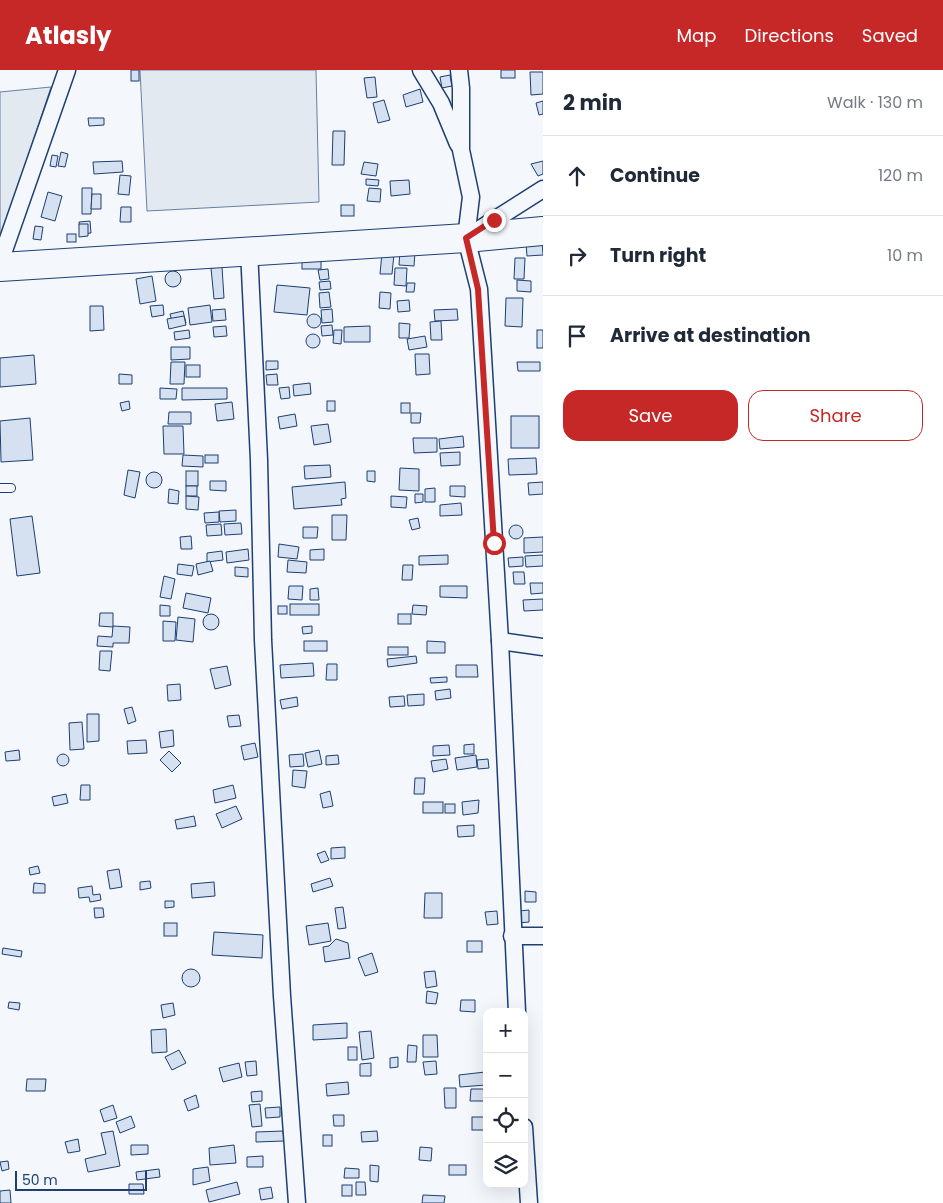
<!DOCTYPE html>
<meta charset="utf-8">
<style>
body{margin:0;font-family:Poppins,sans-serif;background:#f6f6f7;color:#1f2937}
.controls{position:absolute;right:15px;bottom:15px;display:grid;overflow:hidden;border-radius:10px;box-shadow:0 5px 20px #0002}
.controls button{width:45px;height:45px;display:grid;place-items:center;padding:0;border:0;border-bottom:1px solid #e0e1e3;background:#fff;color:#1f2937;font:25px sans-serif}
.scale{position:absolute;left:15px;bottom:12px;width:132px;box-sizing:border-box;padding-left:5px;border:2px solid #1d3f73;border-top:0;font-size:14px;line-height:18px;white-space:nowrap;color:#1d3f73;-webkit-text-stroke:4px #f4f7fb;paint-order:stroke}
.stop{position:absolute;width:15px;height:15px;margin:-11px;border:4px solid #c62828;border-radius:50%;background:#fff}
.stop.end{background:#c62828;border-color:#fff;box-shadow:0 1px 5px #0008}
.list{margin:0;padding:0;list-style:none}
h2{display:flex;justify-content:space-between;align-items:center;height:65px;margin:0;padding:0 20px;font-size:21px}
h2 small{font-size:16px;font-weight:400;color:#747a83}
.list li{display:grid;grid-template-columns:32px 1fr auto;gap:15px;align-items:center;box-sizing:border-box;height:80px;padding:0 20px;border-top:1px solid #e0e1e3}
.list b{display:block;font-size:19px;white-space:nowrap}
.list em{font-size:16px;font-style:normal;color:#747a83}
.actions{display:flex;gap:10px;padding:15px 20px}
.actions a{flex:1;padding:11px 0;border:1px solid #c62828;border-radius:15px;text-align:center;font-size:18px;color:#c62828}
.actions .main{background:#c62828;color:#fff}
.icon{flex:none;width:28px;height:28px;fill:none;stroke:currentColor;stroke-width:2;stroke-linecap:round;stroke-linejoin:round}
.map{position:relative;flex:none;width:543px;height:1133px;overflow:hidden}
header{display:flex;align-items:center;gap:30px;box-sizing:border-box;height:70px;padding:0 25px;background:#c62828;color:#fff}
header strong{font-size:24px}
nav{display:flex;gap:28px;margin-inline-start:auto;font-size:18px}
main{display:flex}
aside{flex:1;background:#fff}
.map>svg:first-child{display:block}
</style>
<header>
<strong>Atlasly</strong>
<nav><a>Map</a><a>Directions</a><a>Saved</a></nav>
</header>
<main>
<div class="map">
<svg width="543" height="1133" viewBox="0 0 543 1133">
<rect width="100%" height="100%" fill="#f4f7fb"/>
<g fill="#e3e9f0" stroke="#687fa3">
<path d="M140,0H316L319,132L147,141Z"/>
<path d="M51,17L0,170V22Z"/>
</g>
<g fill="#d5e0f0" stroke="#1d3f73">
<rect x="131" y="0" width="8" height="11"/>
<rect x="501" y="0" width="14" height="8"/>
<path d="M530,2H543V24L531,25Z"/>
<path d="M450,5L452,16L442,18L440,7Z"/>
<path d="M375,7L377,27L367,28L364,8Z"/>
<path d="M420,19L423,32L406,37L403,25Z"/>
<path d="M384,30L390,50L378,53L373,33Z"/>
<path d="M543,31V44L539,45L536,33Z"/>
<path d="M88,48H104V55L89,56Z"/>
<path d="M333,61H345L344,95H332Z"/>
<path d="M61,82L68,84L65,97L58,96Z"/>
<path d="M52,85L58,86L56,97L50,96Z"/>
<path d="M122,91L123,102L94,104L93,92Z"/>
<path d="M543,91V104L538,106L531,94Z"/>
<path d="M364,92L378,94L376,106L361,104Z"/>
<path d="M120,105L131,106L129,125L118,124Z"/>
<path d="M366,109L379,110L378,116L366,115Z"/>
<path d="M409,110L410,124L391,126L390,111Z"/>
<path d="M82,118H92L91,144H82Z"/>
<path d="M369,118L381,119L380,132L367,131Z"/>
<path d="M48,122L62,126L55,151L41,147Z"/>
<path d="M92,124H101V139H91Z"/>
<rect x="341" y="135" width="13" height="11"/>
<path d="M121,137H131V152H120Z"/>
<path d="M90,151L91,163L80,164L79,152Z"/>
<path d="M79,154H88V166L79,167Z"/>
<path d="M35,156L43,157L41,170L33,169Z"/>
<rect x="67" y="164" width="9" height="8"/>
<path d="M542,172L543,185L527,186L526,174Z"/>
<path d="M400,181L415,182L414,196L399,195Z"/>
<path d="M382,183L394,184L392,204H380Z"/>
<path d="M515,188H525L524,209H514Z"/>
<rect x="302" y="190" width="19" height="9"/>
<path d="M222,197L224,228L214,229L211,198Z"/>
<path d="M395,198H407L406,216L394,215Z"/>
<path d="M328,199L329,209L320,210L318,200Z"/>
<circle cx="173" cy="209" r="8"/>
<path d="M152,206L156,231L140,234L136,209Z"/>
<path d="M517,210L531,211V222L517,221Z"/>
<path d="M330,211L331,219L320,220L319,212Z"/>
<path d="M407,213H415L414,222H406Z"/>
<path d="M277,215L310,218L307,245L274,242Z"/>
<path d="M329,222L331,237L320,238L319,223Z"/>
<path d="M380,222L391,223L390,239L379,238Z"/>
<path d="M506,228H523L522,257L505,256Z"/>
<path d="M409,230L410,241L398,242L397,231Z"/>
<path d="M163,235L164,245L152,247L150,236Z"/>
<path d="M210,235L212,252L190,255L188,238Z"/>
<path d="M90,236H103L104,260L90,261Z"/>
<path d="M225,239L226,250L213,251L212,240Z"/>
<path d="M332,239L333,252L322,253L321,240Z"/>
<path d="M457,239L458,250L435,251L434,240Z"/>
<path d="M183,241L186,253L173,256L170,244Z"/>
<circle cx="314" cy="251" r="7"/>
<path d="M184,246L186,255L169,259L167,249Z"/>
<path d="M441,251L442,270H431L430,252Z"/>
<path d="M399,253L410,254L409,268H399Z"/>
<path d="M332,255L333,265L322,266L321,256Z"/>
<path d="M226,256L227,266L214,267L213,257Z"/>
<path d="M370,256V272H344V257Z"/>
<path d="M189,260L190,268L175,270L174,262Z"/>
<path d="M334,260H342L341,274L333,273Z"/>
<rect x="537" y="260" width="6" height="18"/>
<circle cx="313" cy="271" r="7"/>
<path d="M425,266L427,277L409,280L407,269Z"/>
<path d="M171,277H190V289L171,290Z"/>
<path d="M415,284H429L430,304L416,305Z"/>
<path d="M34,285L36,314L0,317V288Z"/>
<path d="M266,291H278V299L266,300Z"/>
<path d="M171,292H185L184,314H170Z"/>
<path d="M517,292H540V301H518Z"/>
<rect x="186" y="295" width="14" height="12"/>
<path d="M119,304L132,305V314H119Z"/>
<path d="M277,304L278,315H267L266,305Z"/>
<path d="M310,313L311,324L294,326L293,315Z"/>
<path d="M289,317L290,328L281,329L279,318Z"/>
<path d="M160,318L177,319L176,329H160Z"/>
<path d="M182,318H227V329L182,330Z"/>
<path d="M129,331L130,339L122,341L120,333Z"/>
<rect x="327" y="331" width="8" height="10"/>
<path d="M232,332L234,349L217,351L215,334Z"/>
<rect x="401" y="333" width="9" height="10"/>
<path d="M169,342H191V354H168Z"/>
<path d="M411,343H421L420,353H411Z"/>
<path d="M295,344L297,356L280,359L278,347Z"/>
<rect x="511" y="346" width="28" height="32"/>
<path d="M30,348L33,390L1,392L0,351Z"/>
<path d="M328,354L331,372L314,375L311,356Z"/>
<path d="M163,356H183L184,384H164Z"/>
<path d="M463,366L464,377L440,379L439,369Z"/>
<path d="M413,368H437V382L414,383Z"/>
<path d="M460,382V395L441,396L440,383Z"/>
<path d="M183,385L203,386V397L182,396Z"/>
<rect x="205" y="385" width="13" height="8"/>
<path d="M536,388L537,404L509,405L508,389Z"/>
<path d="M330,395L331,407L305,409L304,396Z"/>
<path d="M400,398L419,399V421L399,420Z"/>
<path d="M128,400L140,402L135,428L124,425Z"/>
<rect x="186" y="401" width="12" height="15"/>
<path d="M367,401H375V412L367,411Z"/>
<circle cx="154" cy="410" r="8"/>
<path d="M210,411H226V421L210,420Z"/>
<path d="M345,412L346,428L341,429L342,435L294,439L292,417Z"/>
<path d="M543,412V424L529,425L528,413Z"/>
<rect x="186" y="416" width="11" height="10"/>
<path d="M450,416H465V427L450,426Z"/>
<path d="M435,418V432H425V419Z"/>
<path d="M169,419L179,421L178,434L168,433Z"/>
<path d="M415,424H423V432L415,433Z"/>
<path d="M186,426L199,427L198,440L186,439Z"/>
<path d="M391,426L407,427L406,438L391,437Z"/>
<path d="M461,433L462,445L440,446V435Z"/>
<path d="M236,440V451L220,452L219,441Z"/>
<path d="M219,442V452L205,453L204,443Z"/>
<path d="M332,445H347L346,470H332Z"/>
<path d="M32,446L40,503L17,506L10,449Z"/>
<path d="M418,448L420,458L412,460L409,450Z"/>
<path d="M241,453L242,464L225,465L224,454Z"/>
<path d="M221,454L222,465L207,466L206,455Z"/>
<circle cx="516" cy="462" r="7"/>
<path d="M303,457H318L317,468H303Z"/>
<path d="M191,466L192,479H181L180,467Z"/>
<path d="M543,467V482L524,483V468Z"/>
<path d="M279,474L299,477L297,489L278,487Z"/>
<path d="M248,479L249,490L227,493L226,482Z"/>
<path d="M324,479V490H310V480Z"/>
<path d="M222,481L223,490L207,492V483Z"/>
<path d="M448,485V494L419,495V486Z"/>
<path d="M543,485V496L526,497L525,486Z"/>
<path d="M523,487V496L509,497L508,488Z"/>
<path d="M288,490L307,492L306,503L287,502Z"/>
<path d="M210,491L213,501L198,505L196,494Z"/>
<path d="M178,494L194,496L192,506L177,504Z"/>
<path d="M403,495H413L412,510H402Z"/>
<path d="M235,497L248,498V507L235,506Z"/>
<path d="M513,502H524L525,514H514Z"/>
<path d="M164,506L175,509L171,529L160,527Z"/>
<path d="M530,513H543V523L531,524Z"/>
<path d="M289,516H303L302,530L288,529Z"/>
<path d="M440,516H467V528L440,527Z"/>
<path d="M318,518L319,530H310V519Z"/>
<path d="M186,523L211,528L208,543L183,538Z"/>
<path d="M543,529V540L524,541L523,530Z"/>
<rect x="290" y="534" width="29" height="11"/>
<path d="M160,535L170,536V546H160Z"/>
<path d="M413,535L427,536L426,545L412,544Z"/>
<rect x="278" y="536" width="9" height="8"/>
<path d="M100,543H113V557L99,556Z"/>
<circle cx="211" cy="552" r="8"/>
<rect x="398" y="544" width="13" height="10"/>
<path d="M178,547L195,549L193,572L176,570Z"/>
<path d="M163,551L176,552L175,571H163Z"/>
<path d="M113,556L130,557L129,573H113V577L97,576L98,566L112,567Z"/>
<path d="M312,556V563L303,564L302,557Z"/>
<rect x="304" y="571" width="23" height="10"/>
<path d="M427,571L445,572V583H427Z"/>
<rect x="388" y="577" width="20" height="8"/>
<path d="M100,581H112L110,601L99,600Z"/>
<path d="M416,586L417,593L388,597L387,589Z"/>
<path d="M313,593L314,606L281,608L280,595Z"/>
<path d="M327,594H337V610H326Z"/>
<path d="M456,595H477L478,607H456Z"/>
<path d="M227,596L231,615L215,619L210,599Z"/>
<path d="M447,607V612L431,613L430,608Z"/>
<path d="M180,614L181,630L168,631L167,615Z"/>
<path d="M450,619L451,628L436,630L435,621Z"/>
<path d="M424,624V635L408,636L407,625Z"/>
<path d="M404,626L405,636L390,637L389,627Z"/>
<path d="M297,627L298,636L282,639L280,630Z"/>
<path d="M132,637L136,651L128,654L124,639Z"/>
<path d="M87,644H99V671L87,672Z"/>
<path d="M239,645L241,656L229,657L227,646Z"/>
<path d="M82,652L84,679L70,680L69,653Z"/>
<path d="M173,660L174,676L161,678L159,662Z"/>
<path d="M146,670L147,683L128,684L127,671Z"/>
<path d="M255,673L258,687L244,690L241,676Z"/>
<path d="M474,674V684H464V675Z"/>
<path d="M449,675L450,685L433,686V676Z"/>
<path d="M19,680L20,690L6,691L5,682Z"/>
<path d="M319,680L322,694L308,697L305,683Z"/>
<path d="M169,681L181,693L172,702L160,690Z"/>
<circle cx="63" cy="690" r="6"/>
<path d="M303,684L304,696L290,697L289,685Z"/>
<path d="M338,685L339,694L326,695V686Z"/>
<path d="M476,685L477,697L457,700L455,688Z"/>
<path d="M446,689L448,699L433,702L431,691Z"/>
<path d="M488,689L489,698L478,699L477,690Z"/>
<path d="M293,700L307,701L305,718L292,716Z"/>
<path d="M415,708H425L424,724H414Z"/>
<path d="M81,715H90V730H80Z"/>
<path d="M233,715L236,728L215,733L213,720Z"/>
<path d="M330,721L333,736L323,738L320,724Z"/>
<path d="M66,724L68,733L54,736L52,727Z"/>
<path d="M479,730L478,743L463,745L462,732Z"/>
<rect x="423" y="732" width="20" height="11"/>
<rect x="445" y="734" width="10" height="9"/>
<path d="M236,736L242,749L222,758L216,744Z"/>
<path d="M194,746L196,756L177,759L175,750Z"/>
<path d="M474,755V766L458,767L457,756Z"/>
<path d="M345,777V788L331,789V778Z"/>
<path d="M325,781L329,790L321,793L317,784Z"/>
<path d="M38,796L40,803L30,805L29,798Z"/>
<path d="M119,799L122,817L110,819L107,801Z"/>
<path d="M330,808L333,816L313,822L311,814Z"/>
<path d="M150,811L151,818L140,820V812Z"/>
<path d="M214,812L215,826L192,828L191,814Z"/>
<path d="M34,813L45,814V823H33Z"/>
<path d="M92,816L93,825L100,824L101,830L90,832L89,827L79,828L78,818Z"/>
<path d="M525,821L536,822V832H525Z"/>
<path d="M425,823H442V848H424Z"/>
<path d="M165,831H174V837L165,838Z"/>
<path d="M343,837L346,858L338,859L335,838Z"/>
<path d="M94,838H103L104,847L95,848Z"/>
<path d="M529,840V852L519,853V841Z"/>
<path d="M497,841L498,854L487,855L485,842Z"/>
<rect x="164" y="853" width="13" height="13"/>
<path d="M328,853L331,871L309,875L306,856Z"/>
<path d="M214,862L263,865L262,888L212,885Z"/>
<path d="M336,869L348,873L350,888L325,892L323,877L329,876Z"/>
<rect x="467" y="871" width="15" height="11"/>
<path d="M3,878L22,881L21,887L2,884Z"/>
<path d="M372,883L378,902L365,906L358,888Z"/>
<circle cx="191" cy="908" r="9"/>
<path d="M435,901L437,916L426,918L424,902Z"/>
<path d="M427,921L438,923L436,934L426,933Z"/>
<path d="M461,930H475V942L460,941Z"/>
<path d="M9,932L20,933L19,940L8,938Z"/>
<path d="M173,933L175,945L163,948L161,935Z"/>
<path d="M347,953V968L313,970V955Z"/>
<path d="M166,959L167,982L152,983L151,960Z"/>
<path d="M371,961L374,988L362,990L359,962Z"/>
<path d="M423,965H437L438,987H423Z"/>
<path d="M408,975L417,976L416,992H407Z"/>
<rect x="348" y="977" width="9" height="13"/>
<path d="M179,980L186,993L172,1000L165,987Z"/>
<path d="M398,987V997L390,998V988Z"/>
<path d="M256,991L257,1005L247,1006L245,992Z"/>
<path d="M436,991L437,1004L425,1005L423,992Z"/>
<path d="M239,993L242,1007L223,1012L219,998Z"/>
<path d="M371,993V1006H360V994Z"/>
<path d="M485,1002L486,1015L460,1017L459,1005Z"/>
<path d="M27,1009H46L45,1021H26Z"/>
<path d="M348,1012L349,1024L327,1026L326,1014Z"/>
<path d="M444,1018H456V1038H445Z"/>
<path d="M471,1019H487V1031H470Z"/>
<path d="M262,1021V1031L252,1032L251,1022Z"/>
<path d="M196,1025L199,1037L188,1041L184,1030Z"/>
<path d="M260,1034L262,1056L252,1057L249,1035Z"/>
<path d="M113,1035L117,1048L104,1052L100,1040Z"/>
<path d="M280,1037V1047L266,1048L265,1038Z"/>
<path d="M333,1045H344V1056H334Z"/>
<path d="M131,1046L135,1057L120,1063L116,1052Z"/>
<rect x="472" y="1047" width="15" height="13"/>
<path d="M113,1061L120,1096L88,1102L85,1089L106,1084L101,1063Z"/>
<path d="M283,1061L284,1071L256,1072V1062Z"/>
<path d="M377,1061L378,1071L362,1072L361,1062Z"/>
<rect x="323" y="1065" width="9" height="11"/>
<path d="M78,1069L80,1081L68,1083L65,1072Z"/>
<path d="M131,1075H148V1084L131,1085Z"/>
<path d="M234,1075L236,1093L210,1095L209,1078Z"/>
<path d="M420,1077L432,1078L431,1091L419,1090Z"/>
<path d="M263,1086V1097H247V1087Z"/>
<path d="M8,1091L9,1099L2,1101L0,1092Z"/>
<path d="M370,1095L379,1096L378,1112L370,1111Z"/>
<rect x="449" y="1095" width="17" height="10"/>
<path d="M208,1097L210,1111L193,1115V1099Z"/>
<path d="M345,1098L359,1099V1108H344Z"/>
<path d="M159,1099L160,1107L137,1110L136,1102Z"/>
<path d="M237,1112L240,1124L209,1132L206,1120Z"/>
<path d="M356,1112H365L366,1125H356Z"/>
<path d="M129,1114H143L144,1124H129Z"/>
<rect x="342" y="1115" width="10" height="11"/>
<path d="M271,1117L273,1128L261,1130L259,1119Z"/>
<path d="M10,1120L11,1133H0V1121Z"/>
<path d="M423,1125L445,1126L444,1133H422Z"/>
</g>
<g fill="none" stroke-linecap="round" stroke-linejoin="round">
<g stroke="#1d3f73" stroke-width="10">
<path id="lane" d="M0,418H11"/>
</g>
<g stroke="#1d3f73" stroke-width="19">
<g id="street">
<path d="M421,0L441,33L458,74"/>
<path d="M459,0L461,18V80L471,127L466,168L479,219L500,571L517,942"/>
<path d="M472,164L543,119"/>
<path d="M249,180L259,390L263,570L282,926L297,1133"/>
<path d="M0,192L67,0"/>
<path d="M500,571L543,577"/>
<path d="M512,866H543"/>
<path d="M524,1057L529,1133"/>
</g>
</g>
<g stroke="#1d3f73" stroke-width="30">
<path id="highway" d="M0,197L466,168L543,161"/>
</g>
<use href="#lane" stroke="#f4f7fb" stroke-width="8"/>
<use href="#street" stroke="#f4f7fb" stroke-width="16"/>
<use href="#highway" stroke="#f4f7fb" stroke-width="28"/>
</g>
<g fill="none" stroke-linecap="round" stroke-linejoin="round">
<path stroke="#c62828" stroke-width="6" d="M494,473L478,219L466,168L494,150"/>
</g>
</svg>
<div class="controls">
<button>+</button>
<button>−</button>
<button><svg class="icon" aria-label="locate" viewBox="0 0 24 24"><circle cx="12" cy="12" r="6"/><path d="M12 2v4M12 18v4M2 12h4M18 12h4"/></svg></button>
<button><svg class="icon" aria-label="layers" viewBox="0 0 24 24"><path d="M12 4l9 5-9 5-9-5zM3 14l9 5 9-5"/></svg></button>
</div>
<div class="scale">50 m</div>
<div class="stop" style="left:494px;top:473px"></div>
<div class="stop end" style="left:494px;top:150px"></div>
</div>
<aside>
<h2>2 min<small>Walk · 130 m</small></h2>
<ul class="list">
<li><svg class="icon" aria-label="ahead" viewBox="0 0 24 24"><path d="M12 20V5M6 11l6-6 6 6"/></svg><div><b>Continue</b></div><em>120 m</em></li>
<li><svg class="icon" aria-label="right" viewBox="0 0 24 24"><path d="M7 20v-9h11M14 6l5 5-5 5"/></svg><div><b>Turn right</b></div><em>10 m</em></li>
<li><svg class="icon" aria-label="arrive" viewBox="0 0 24 24"><path d="M6 21V4h12l-3 4 3 4H6"/></svg><div><b>Arrive at destination</b></div></li>
</ul>
<div class="actions"><a class="main">Save</a><a>Share</a></div>
</aside>
</main>
